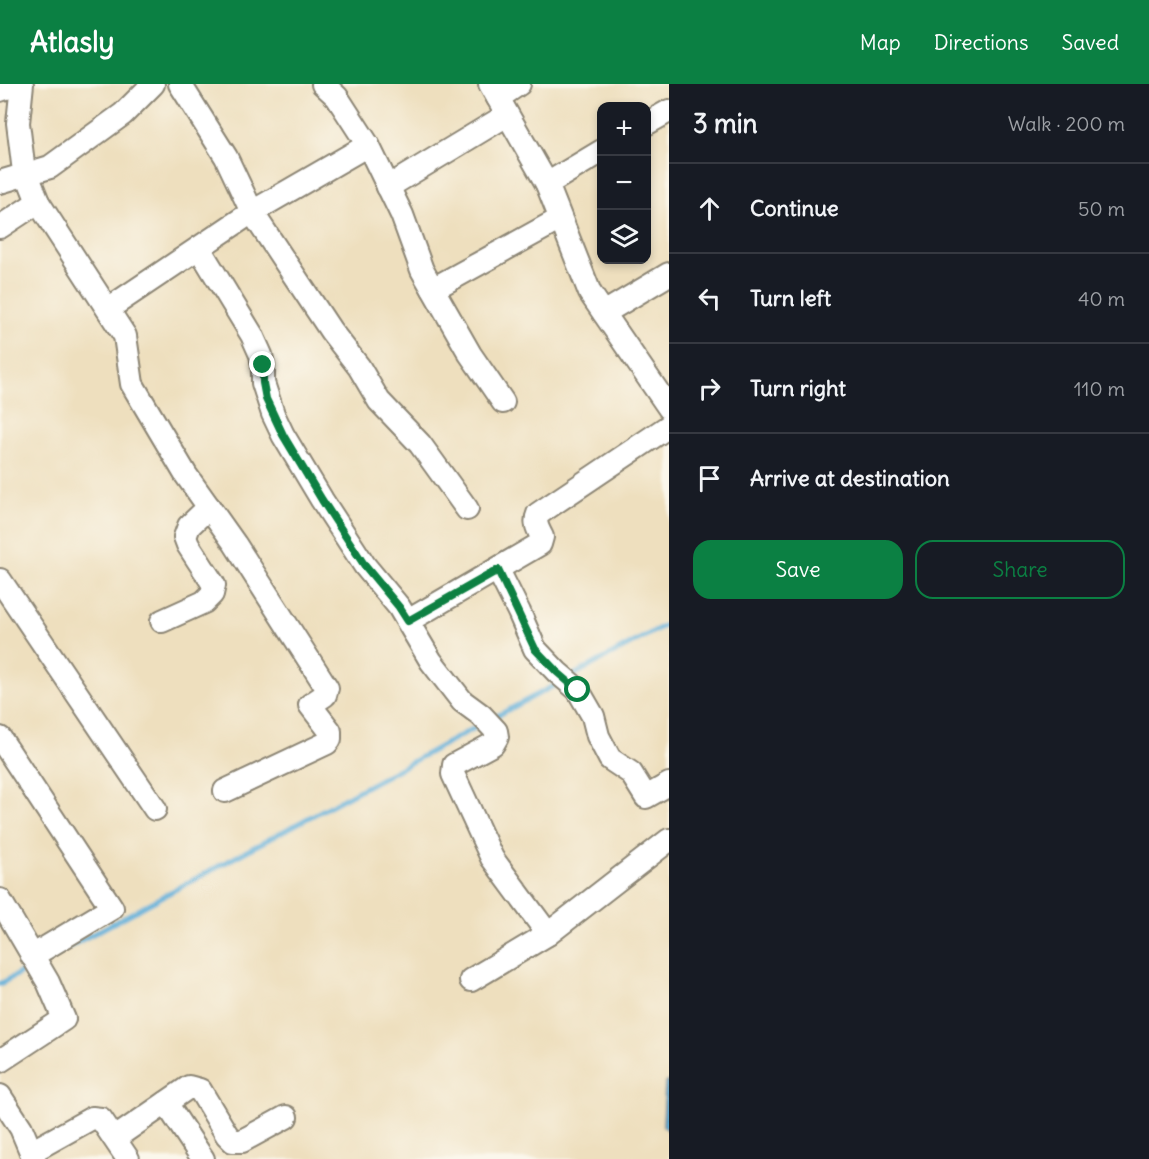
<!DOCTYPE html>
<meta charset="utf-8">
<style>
body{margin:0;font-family:Delius,sans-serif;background:#242831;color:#f1f3f6}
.controls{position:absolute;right:18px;top:18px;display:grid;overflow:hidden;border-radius:12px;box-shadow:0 3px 9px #0003}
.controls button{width:54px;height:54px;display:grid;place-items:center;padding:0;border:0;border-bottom:2px solid #363941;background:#171b24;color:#f1f3f6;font:30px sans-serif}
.stop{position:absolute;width:18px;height:18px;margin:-14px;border:4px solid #0b8043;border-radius:50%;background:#fff}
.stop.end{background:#0b8043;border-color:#fff;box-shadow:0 2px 6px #0008}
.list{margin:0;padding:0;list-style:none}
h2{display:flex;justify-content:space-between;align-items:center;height:78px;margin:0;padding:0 24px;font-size:26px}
h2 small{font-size:20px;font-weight:400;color:#9ea1a6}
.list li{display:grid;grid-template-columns:39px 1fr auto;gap:18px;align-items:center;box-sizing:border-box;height:90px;padding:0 24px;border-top:2px solid #363941}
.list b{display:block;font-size:22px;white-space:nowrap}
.list em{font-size:20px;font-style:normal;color:#9ea1a6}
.actions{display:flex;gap:12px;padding:18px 24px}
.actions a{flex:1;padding:14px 0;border:2px solid #0b8043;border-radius:18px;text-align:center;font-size:21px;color:#0b8043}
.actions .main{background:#0b8043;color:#fff}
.icon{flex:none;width:33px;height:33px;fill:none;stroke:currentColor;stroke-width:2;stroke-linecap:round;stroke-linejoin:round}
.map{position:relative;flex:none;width:669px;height:1075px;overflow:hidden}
header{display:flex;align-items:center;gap:36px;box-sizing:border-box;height:84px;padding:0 30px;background:#0b8043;color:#fff}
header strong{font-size:28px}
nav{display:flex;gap:33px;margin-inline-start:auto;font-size:21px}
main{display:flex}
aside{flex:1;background:#171b24}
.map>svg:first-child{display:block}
</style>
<header>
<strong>Atlasly</strong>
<nav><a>Map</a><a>Directions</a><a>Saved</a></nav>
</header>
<main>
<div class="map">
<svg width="669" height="1075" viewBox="0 0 669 1075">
<defs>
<pattern id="water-ripples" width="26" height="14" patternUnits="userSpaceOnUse" patternTransform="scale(1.5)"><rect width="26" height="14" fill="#5eaed8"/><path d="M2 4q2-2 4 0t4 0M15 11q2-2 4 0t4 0" fill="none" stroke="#4e8eaf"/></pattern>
</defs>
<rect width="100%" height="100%" fill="#fbf7ec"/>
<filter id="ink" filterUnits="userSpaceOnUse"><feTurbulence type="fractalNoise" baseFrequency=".0167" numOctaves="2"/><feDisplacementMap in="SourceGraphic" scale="12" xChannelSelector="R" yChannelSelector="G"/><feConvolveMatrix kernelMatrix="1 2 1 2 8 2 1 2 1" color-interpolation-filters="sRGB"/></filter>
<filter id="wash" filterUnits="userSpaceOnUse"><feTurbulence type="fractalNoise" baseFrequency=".008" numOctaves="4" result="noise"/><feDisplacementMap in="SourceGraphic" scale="24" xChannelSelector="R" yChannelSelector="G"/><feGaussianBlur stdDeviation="1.35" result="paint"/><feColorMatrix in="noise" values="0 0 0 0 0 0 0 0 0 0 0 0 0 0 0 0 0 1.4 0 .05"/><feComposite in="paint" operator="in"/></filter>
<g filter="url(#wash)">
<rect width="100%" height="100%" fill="#eedfbe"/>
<path fill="url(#water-ripples)" stroke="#446c82" stroke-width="1.5" d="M669,997V1047L663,1042L665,1000Z"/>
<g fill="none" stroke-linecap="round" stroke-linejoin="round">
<g stroke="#5eaed8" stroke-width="5">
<path d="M572,592L669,539"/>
<path d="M493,634L561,598"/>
<path d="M67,864L482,640"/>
<path d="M0,900L33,882"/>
</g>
</g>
</g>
<g filter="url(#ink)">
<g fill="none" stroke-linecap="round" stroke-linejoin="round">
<g stroke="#8c8574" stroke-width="26">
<g id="minor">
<path d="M22,0L18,39L23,80L38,118L125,252L132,300L186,391L235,460L327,604L325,611L310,621L330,647V655L327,659L225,707"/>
<path d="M180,0L226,73L252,128L331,247L359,283L379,317L420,360L467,425"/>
<path d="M323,0L337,13L368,61L402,131L422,186L470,270L503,318"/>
<path d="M490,0L547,100L590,209L669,324"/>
<path d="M0,6L18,0"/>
<path d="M498,14L519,0"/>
<path d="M646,40L669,27"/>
<path d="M0,98L50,83L123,30L153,0"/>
<path d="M547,100L602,67"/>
<path d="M388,103L507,31"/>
<path d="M0,143L38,118"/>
<path d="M199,164L252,251L261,271L263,281V299L273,330L283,351L322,416L365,482L399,523L431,577L462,617L481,631L496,647L497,653L493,660L454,681L453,690L492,774L548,850"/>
<path d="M433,205L560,135"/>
<path d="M108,225L252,128L368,61"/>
<path d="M604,229L669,190"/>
<path d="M498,486L519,528L535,565L557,588L578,606L593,632L598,652L610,675L631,689L646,713L669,700"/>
<path d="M0,496L155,725"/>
<path d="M162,537L204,518L212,510L214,501L188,461L185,453L189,442L209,423"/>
<path d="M408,537L540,460L542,453C538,445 534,439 538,430L669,342"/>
<path d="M0,654L112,824L32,872"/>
<path d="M0,816L48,898L64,935L0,977"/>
<path d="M471,896L548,850L669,756"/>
<path d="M0,1012L21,1044L34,1075"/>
<path d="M166,1019L203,1075"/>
<path d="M115,1054L189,1003L200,1006L227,1051L233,1057H242L286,1033"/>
<path d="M31,1068L92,1034L101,1035L128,1075"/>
</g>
</g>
<use href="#minor" stroke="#fff" stroke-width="22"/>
</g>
</g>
<g fill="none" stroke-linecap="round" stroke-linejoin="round" filter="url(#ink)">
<path stroke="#0b8043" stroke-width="8" d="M263,281V299L266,315L283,351L322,416L365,482L399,523L408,537L498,486L535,565L557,588L578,606"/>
</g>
</svg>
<div class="controls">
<button>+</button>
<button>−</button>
<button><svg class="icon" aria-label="layers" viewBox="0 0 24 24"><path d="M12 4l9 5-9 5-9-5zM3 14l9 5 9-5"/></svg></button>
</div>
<div class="stop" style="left:578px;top:606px"></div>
<div class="stop end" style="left:263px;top:281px"></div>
</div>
<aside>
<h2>3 min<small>Walk · 200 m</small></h2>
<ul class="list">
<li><svg class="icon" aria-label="ahead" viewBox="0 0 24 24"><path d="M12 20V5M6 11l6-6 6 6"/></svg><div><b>Continue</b></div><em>50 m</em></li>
<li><svg class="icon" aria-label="left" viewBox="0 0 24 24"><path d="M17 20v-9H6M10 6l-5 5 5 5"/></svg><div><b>Turn left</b></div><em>40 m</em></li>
<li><svg class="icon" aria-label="right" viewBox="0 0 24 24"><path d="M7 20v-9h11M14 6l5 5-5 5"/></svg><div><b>Turn right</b></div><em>110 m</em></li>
<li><svg class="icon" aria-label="arrive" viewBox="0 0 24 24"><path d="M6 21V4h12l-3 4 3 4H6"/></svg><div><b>Arrive at destination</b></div></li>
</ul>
<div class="actions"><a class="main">Save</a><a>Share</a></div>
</aside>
</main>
